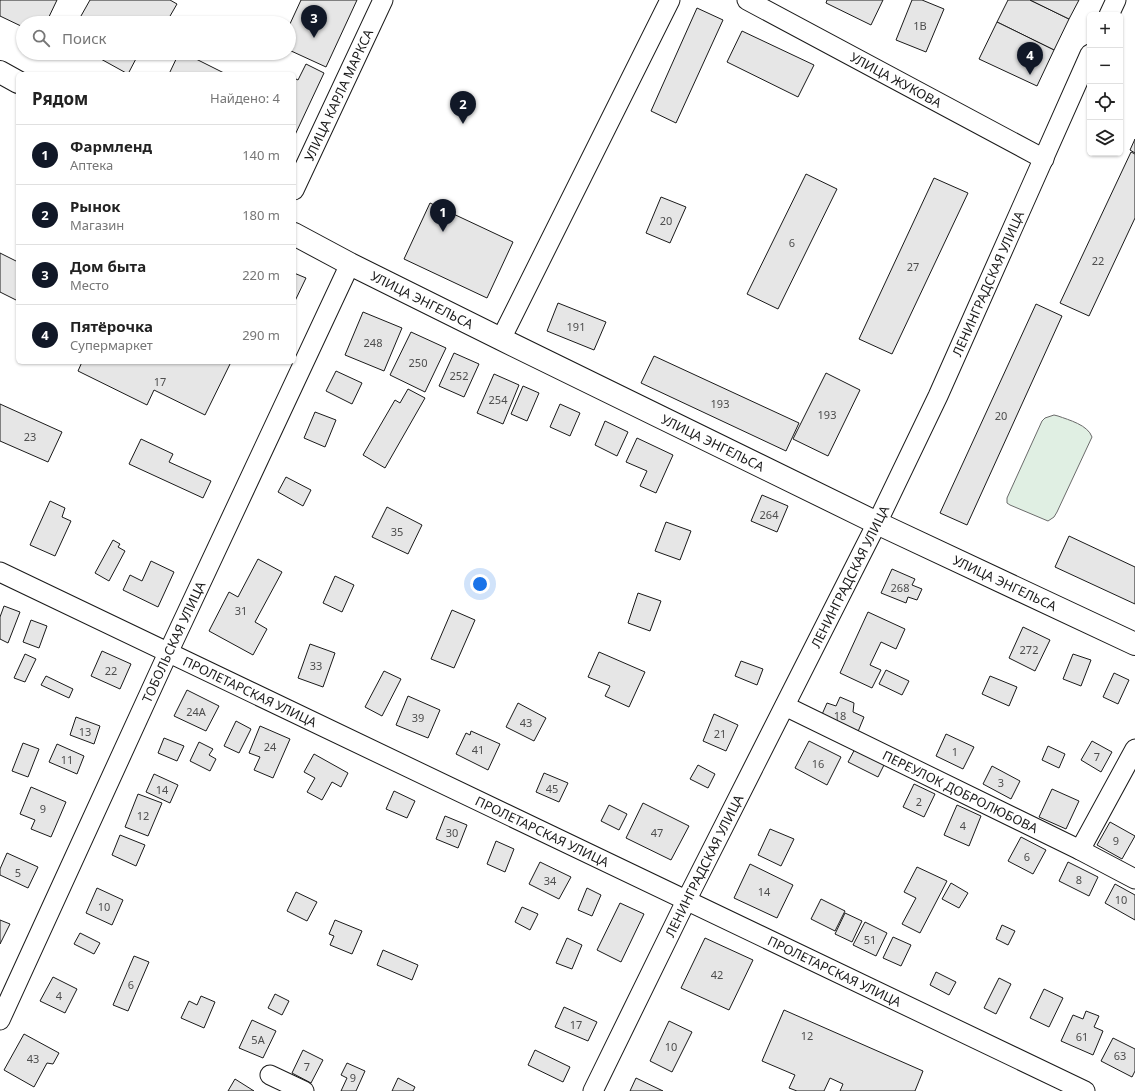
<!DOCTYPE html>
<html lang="ru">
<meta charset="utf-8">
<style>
body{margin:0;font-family:"Noto Sans",sans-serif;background:#f2f2f2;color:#222}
.controls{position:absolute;right:12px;top:12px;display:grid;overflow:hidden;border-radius:6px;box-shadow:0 1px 3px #0004}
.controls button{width:36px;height:36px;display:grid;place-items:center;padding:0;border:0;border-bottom:1px solid #e0e0e0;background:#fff;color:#222;font:20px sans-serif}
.you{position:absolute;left:480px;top:584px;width:14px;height:14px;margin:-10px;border:3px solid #fff;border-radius:50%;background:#1a73e8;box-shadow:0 0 0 6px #1a73e833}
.badge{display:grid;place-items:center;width:26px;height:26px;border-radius:50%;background:#111827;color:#fff;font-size:13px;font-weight:700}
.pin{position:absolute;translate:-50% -33px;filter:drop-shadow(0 1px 2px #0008)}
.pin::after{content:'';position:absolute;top:21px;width:14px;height:12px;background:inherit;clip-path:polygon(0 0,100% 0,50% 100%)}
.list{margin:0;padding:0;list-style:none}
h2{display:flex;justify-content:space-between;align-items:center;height:52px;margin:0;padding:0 16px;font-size:17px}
h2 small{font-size:13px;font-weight:400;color:#767676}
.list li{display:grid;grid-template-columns:26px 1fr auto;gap:12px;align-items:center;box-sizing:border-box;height:60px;padding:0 16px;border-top:1px solid #e0e0e0}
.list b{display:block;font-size:15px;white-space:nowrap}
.list p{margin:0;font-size:13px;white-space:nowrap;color:#767676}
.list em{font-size:13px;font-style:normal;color:#767676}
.icon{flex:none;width:22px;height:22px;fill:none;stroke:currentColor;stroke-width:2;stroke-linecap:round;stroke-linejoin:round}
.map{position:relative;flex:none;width:1135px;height:1091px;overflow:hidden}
.search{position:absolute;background:#fff;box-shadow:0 1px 3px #0004;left:16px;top:16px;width:280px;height:44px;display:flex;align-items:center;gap:10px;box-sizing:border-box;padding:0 14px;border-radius:22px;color:#767676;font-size:15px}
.panel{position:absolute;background:#fff;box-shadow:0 1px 3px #0004;left:16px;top:72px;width:280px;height:292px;border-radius:6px}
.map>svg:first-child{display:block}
</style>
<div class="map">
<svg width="1135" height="1091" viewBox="0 0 1135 1091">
<rect width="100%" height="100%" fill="#fff"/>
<path fill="#e0efe3" stroke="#6a6a6a" d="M1054,415L1058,416C1069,420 1088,425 1092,437L1057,512L1054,517L1048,521L1010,505L1007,503V498L1042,421L1045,418Z"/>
<g fill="#e6e6e6" stroke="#1a1a1a">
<path d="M0,0H57L46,23H23V27L0,16Z"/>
<path d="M90,0H170L177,4L166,23H77Z"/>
<path d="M301,0H357L326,67L289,50V26Z"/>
<path d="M827,0H883L871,25L826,3Z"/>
<path d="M912,0H922L944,9L926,52L896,40Z"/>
<path d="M1008,0H1030L1069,19L1054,50L997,22Z"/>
<path d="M1030,0H1079L1069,19Z"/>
<path d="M697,8L723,20L676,123L651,111Z"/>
<path d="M997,22L1054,50L1037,86L979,59Z"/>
<path d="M742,31L814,65L798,97L727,62Z"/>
<path d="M90,53H139L128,74Z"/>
<path d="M179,53H184L226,74H169Z"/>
<path d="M306,64L324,73L294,137V78L298,80Z"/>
<path d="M1135,139V153L1130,150Z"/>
<path d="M1131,152L1135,154V218L1089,316L1060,303Z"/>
<path d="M806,174L837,189L778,309L747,294Z"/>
<path d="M934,178L968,193L892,354L859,339Z"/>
<path d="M661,197L686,207L670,243L646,233Z"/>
<path d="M430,203L513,242L487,298L404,259Z"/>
<path d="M0,253L18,262V301L0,292Z"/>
<path d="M294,273L306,278L294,303Z"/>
<path d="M558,303L606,322L594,350L547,331Z"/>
<path d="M1036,304L1062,316L967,525L940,513Z"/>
<path d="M363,312L402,328L384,371L345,355Z"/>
<path d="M411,332L446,348L425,392L390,375Z"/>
<path d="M454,353L479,364L464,397L439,386Z"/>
<path d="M654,356L799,423L786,451L641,383Z"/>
<path d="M82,362H231L205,415L154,390L147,405L78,371Z"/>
<path d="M336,371L362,383L352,404L326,391Z"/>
<path d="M826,373L860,390L828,456L793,439Z"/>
<path d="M494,374L519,385L503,424L477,413Z"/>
<path d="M523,386L539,393L527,421L511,414Z"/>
<path d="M408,389L425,398L385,468L363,455L395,400L400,403Z"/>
<path d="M0,404L62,432L48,462L0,441Z"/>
<path d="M560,404L580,413L570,436L550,427Z"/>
<path d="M315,412L336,420L325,447L304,438Z"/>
<path d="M605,421L628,432L617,456L595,445Z"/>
<path d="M637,438L673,455L656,493L640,486L647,471L626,462Z"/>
<path d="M141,439L173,454L169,462L211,481L203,498L129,464Z"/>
<path d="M286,477L311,490L303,506L278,492Z"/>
<path d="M762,495L788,506L777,532L751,521Z"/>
<path d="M50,501L65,508L62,517L71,521L55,556L30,545Z"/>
<path d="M387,507L422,525L408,554L372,537Z"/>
<path d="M666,522L691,531L680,560L655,551Z"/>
<path d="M1069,536L1135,567V604L1055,567Z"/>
<path d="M113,540L120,544L118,547L125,551L109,581L95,573Z"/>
<path d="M258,559L282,572L255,622L267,629L253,655L209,631L229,592L238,597Z"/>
<path d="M151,561L174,572L158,607L123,590L130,575L142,581Z"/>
<path d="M892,569L915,579L912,585L922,589L917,600L908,597L906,603L881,593Z"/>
<path d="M335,576L354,585L342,612L323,603Z"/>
<path d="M638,593L661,601L650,631L628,623Z"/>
<path d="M4,606L20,612L8,643L0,639V617Z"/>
<path d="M452,610L475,620L454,668L431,659Z"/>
<path d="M868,612L905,629L896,649L881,642L870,665L881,670L872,688L840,673Z"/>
<path d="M31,620L47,626L39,648L23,642Z"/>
<path d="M1023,627L1050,640L1035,671L1009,658Z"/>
<path d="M310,644L335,653L323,687L298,678Z"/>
<path d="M102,651L131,664L120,689L91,676Z"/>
<path d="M599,652L645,672L629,707L605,696L610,686L588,677Z"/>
<path d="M25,654L36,659L25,682L14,678Z"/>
<path d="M1073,654L1091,660L1081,686L1063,679Z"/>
<path d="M741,661L763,669L757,685L735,676Z"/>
<path d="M886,670L909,681L902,695L879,684Z"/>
<path d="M384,671L401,679L382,716L365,707Z"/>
<path d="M1114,673L1129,680L1118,704L1103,697Z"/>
<path d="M46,676L73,689L69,698L41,685Z"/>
<path d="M990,676L1017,687L1009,706L982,694Z"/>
<path d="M187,690L219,706L206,731L174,716Z"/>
<path d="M408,696L440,710L428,738L396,725Z"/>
<path d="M840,697L854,703L853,712L864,717L857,734L820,719L827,703L836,706Z"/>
<path d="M518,703L546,718L534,741L506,727Z"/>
<path d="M714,714L738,725L726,751L703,741Z"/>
<path d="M76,717L100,726L94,744L70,735Z"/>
<path d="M236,721L251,729L239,753L224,746Z"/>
<path d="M260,726L290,739L273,778L254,770L260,757L249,753Z"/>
<path d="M471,731L500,744L488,770L456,754L466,733L470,735Z"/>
<path d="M946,734L974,747L963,769L936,756Z"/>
<path d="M164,738L184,746L177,761L158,753Z"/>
<path d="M809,741L841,757L827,785L795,768Z"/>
<path d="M1092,741L1112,752L1101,772L1081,760Z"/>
<path d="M199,742L213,749L209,755L216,759L210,771L190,761Z"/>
<path d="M23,743L39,749L28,777L12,771Z"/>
<path d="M57,744L84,756L77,774L49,762Z"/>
<path d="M1048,746L1065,754L1059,768L1042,760Z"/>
<path d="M856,747L886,761L878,777L848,762Z"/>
<path d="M314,754L348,773L341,787L332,782L322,800L307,792L315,778L304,772Z"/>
<path d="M698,765L715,774L708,788L690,779Z"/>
<path d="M992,766L1020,781L1011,799L983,784Z"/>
<path d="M544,773L568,783L559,802L536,792Z"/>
<path d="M154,774L178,785L170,803L146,792Z"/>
<path d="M914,784L935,794L924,817L903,807Z"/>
<path d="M31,787L66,802L51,837L31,829L35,820L20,814Z"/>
<path d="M1052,789L1079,801L1066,829L1039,817Z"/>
<path d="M394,791L415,801L407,818L386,809Z"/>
<path d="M138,794L162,803L148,836L125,827Z"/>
<path d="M643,803L689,826L671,860L626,838Z"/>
<path d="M609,805L627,814L619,830L601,821Z"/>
<path d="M957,805L981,816L969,846L944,835Z"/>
<path d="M445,816L467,825L458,848L436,839Z"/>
<path d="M1110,822L1135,836L1122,859L1097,845Z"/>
<path d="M770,829L794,839L781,866L758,855Z"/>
<path d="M120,835L145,845L136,866L112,855Z"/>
<path d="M1021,837L1046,850L1033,874L1008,861Z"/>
<path d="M496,841L514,849L505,872L487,864Z"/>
<path d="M7,853L38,867L28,888L0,875V869Z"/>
<path d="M540,862L571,877L559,899L529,884Z"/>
<path d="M1068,862L1098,877L1089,896L1059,881Z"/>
<path d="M750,864L793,885L777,918L734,898Z"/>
<path d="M917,867L947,881L920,933L902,924L916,898L904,892Z"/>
<path d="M951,883L968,893L959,908L942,899Z"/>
<path d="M1115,884L1135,895V920L1105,903Z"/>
<path d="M97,888L123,900L112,925L86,913Z"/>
<path d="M587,888L601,895L592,916L578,910Z"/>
<path d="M296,892L317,902L307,921L287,911Z"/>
<path d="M821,899L845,911L835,931L811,919Z"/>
<path d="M620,903L644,914L621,962L597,950Z"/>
<path d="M522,907L538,914L530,930L515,922Z"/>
<path d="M845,913L862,921L852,942L835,934Z"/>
<path d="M0,920L10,924L0,944Z"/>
<path d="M335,920L362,931L352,954L330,945L334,936L329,934Z"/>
<path d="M865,922L887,933L876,956L853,945Z"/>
<path d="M1002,925L1015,931L1008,945L996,939Z"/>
<path d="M80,933L100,943L94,954L74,944Z"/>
<path d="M893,937L911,945L901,966L883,958Z"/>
<path d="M567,938L582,945L572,969L556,963Z"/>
<path d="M705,938L753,960L729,1010L681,988Z"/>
<path d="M383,950L418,965L412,980L377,965Z"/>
<path d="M134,956L149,962L128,1011L113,1005Z"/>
<path d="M936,972L956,982L949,995L930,985Z"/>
<path d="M53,977L77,989L65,1013L40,1001Z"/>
<path d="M999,978L1011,984L996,1014L984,1008Z"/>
<path d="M1044,989L1063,998L1049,1027L1030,1018Z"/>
<path d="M275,994L289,1001L282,1015L268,1008Z"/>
<path d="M201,996L215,1002L204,1028L181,1018L189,1001L197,1005Z"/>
<path d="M564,1007L597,1022L588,1041L555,1027Z"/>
<path d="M784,1010L923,1071L915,1091H840L843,1084L830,1078L824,1091H797L789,1088L795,1075L762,1061Z"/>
<path d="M1086,1011L1099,1016L1094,1027L1103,1031L1093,1055L1061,1041L1073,1015L1083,1019Z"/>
<path d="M252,1020L276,1031L263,1058L239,1048Z"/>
<path d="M669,1021L692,1032L672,1072L650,1061Z"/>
<path d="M24,1034L59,1053L53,1064L47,1063L34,1087L4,1070Z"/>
<path d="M1113,1038L1135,1049V1071L1132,1077L1101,1061Z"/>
<path d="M303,1050L323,1060L311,1083L292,1073Z"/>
<path d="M535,1050L570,1067L563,1082L528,1065Z"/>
<path d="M347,1063L365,1071L356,1091H341L347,1078L341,1075Z"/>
<path d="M398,1078L415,1087L413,1091H392Z"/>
<path d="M636,1078L663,1091H630Z"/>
<path d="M235,1079L254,1091H228Z"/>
</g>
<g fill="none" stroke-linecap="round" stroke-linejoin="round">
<g stroke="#1a1a1a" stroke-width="21">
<g id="minor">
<path id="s1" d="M747,0L1044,159"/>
<path d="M1109,15L1116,0"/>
<path id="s2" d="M294,190L383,0"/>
<path d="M501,339L670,0"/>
<path id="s3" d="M0,572L1085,1091"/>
<path id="s4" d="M785,706L1080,850L1135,879"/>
<path d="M1080,850L1135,749"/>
<path id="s5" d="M0,1020L168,653L350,264"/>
<path d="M270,1075L304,1091"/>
<path id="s6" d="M593,1091L686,901L877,523L938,396L1090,54"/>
</g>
</g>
<g stroke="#1a1a1a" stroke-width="24">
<g id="major">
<path d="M0,72L18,82"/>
<path id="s7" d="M294,234L350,264L501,339L877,523L1135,644"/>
</g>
</g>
<use href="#minor" stroke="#fff" stroke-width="19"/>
<use href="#major" stroke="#fff" stroke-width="22"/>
</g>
<g text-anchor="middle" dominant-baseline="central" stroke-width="3" stroke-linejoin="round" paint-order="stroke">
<g font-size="11" fill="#4d4d4d">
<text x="920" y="25">1В</text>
<text x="666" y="220">20</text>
<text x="792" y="242">6</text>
<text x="1098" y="260">22</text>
<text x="913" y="266">27</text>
<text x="576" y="326">191</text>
<text x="373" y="342">248</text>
<text x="418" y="362">250</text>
<text x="459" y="375">252</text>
<text x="160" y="381">17</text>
<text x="498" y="399">254</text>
<text x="720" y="403">193</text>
<text x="827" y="414">193</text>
<text x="1001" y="415">20</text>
<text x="30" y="436">23</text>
<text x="769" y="514">264</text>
<text x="397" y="531">35</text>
<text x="900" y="587">268</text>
<text x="241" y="610">31</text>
<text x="1029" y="649">272</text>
<text x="316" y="665">33</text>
<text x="111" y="670">22</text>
<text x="196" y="711">24А</text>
<text x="840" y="715">18</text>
<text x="418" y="717">39</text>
<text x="526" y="722">43</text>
<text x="85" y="731">13</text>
<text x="720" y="733">21</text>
<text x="270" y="746">24</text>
<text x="478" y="749">41</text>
<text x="955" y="751">1</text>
<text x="1097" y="756">7</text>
<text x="67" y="759">11</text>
<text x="818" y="763">16</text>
<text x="1001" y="782">3</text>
<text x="552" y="788">45</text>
<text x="162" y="789">14</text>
<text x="919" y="801">2</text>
<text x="43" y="808">9</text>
<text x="143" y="815">12</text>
<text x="963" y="825">4</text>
<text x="452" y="832">30</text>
<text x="657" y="832">47</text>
<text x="1116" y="840">9</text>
<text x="1027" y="856">6</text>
<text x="18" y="872">5</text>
<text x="1079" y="879">8</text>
<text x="550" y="880">34</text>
<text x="764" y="891">14</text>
<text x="1121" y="899">10</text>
<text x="104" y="906">10</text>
<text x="870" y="939">51</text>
<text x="717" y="974">42</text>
<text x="131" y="984">6</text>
<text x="59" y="995">4</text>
<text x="576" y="1024">17</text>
<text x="807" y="1035">12</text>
<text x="1082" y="1036">61</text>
<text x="258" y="1039">5А</text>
<text x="671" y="1046">10</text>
<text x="1120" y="1055">63</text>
<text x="33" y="1058">43</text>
<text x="307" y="1066">7</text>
<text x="353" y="1077">9</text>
</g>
<g font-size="13" fill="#1a1a1a" stroke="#fff">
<text stroke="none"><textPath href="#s1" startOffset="169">УЛИЦА ЖУКОВА</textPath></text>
<text stroke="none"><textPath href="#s2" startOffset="105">УЛИЦА КАРЛА МАРКСА</textPath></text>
<text stroke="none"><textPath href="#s6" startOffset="899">ЛЕНИНГРАДСКАЯ УЛИЦА</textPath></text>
<text stroke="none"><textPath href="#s7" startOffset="144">УЛИЦА ЭНГЕЛЬСА</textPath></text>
<text stroke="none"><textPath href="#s7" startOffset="468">УЛИЦА ЭНГЕЛЬСА</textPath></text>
<text stroke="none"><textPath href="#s6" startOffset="575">ЛЕНИНГРАДСКАЯ УЛИЦА</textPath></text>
<text stroke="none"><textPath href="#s7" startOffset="792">УЛИЦА ЭНГЕЛЬСА</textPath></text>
<text stroke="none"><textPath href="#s5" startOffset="416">ТОБОЛЬСКАЯ УЛИЦА</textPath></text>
<text stroke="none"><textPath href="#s3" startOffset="277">ПРОЛЕТАРСКАЯ УЛИЦА</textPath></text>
<text stroke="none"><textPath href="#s4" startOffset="195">ПЕРЕУЛОК ДОБРОЛЮБОВА</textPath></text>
<text stroke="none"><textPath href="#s3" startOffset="601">ПРОЛЕТАРСКАЯ УЛИЦА</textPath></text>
<text stroke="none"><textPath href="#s6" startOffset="251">ЛЕНИНГРАДСКАЯ УЛИЦА</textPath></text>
<text stroke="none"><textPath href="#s3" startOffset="925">ПРОЛЕТАРСКАЯ УЛИЦА</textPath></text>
</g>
</g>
</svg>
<div class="controls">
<button>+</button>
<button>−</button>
<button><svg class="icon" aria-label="locate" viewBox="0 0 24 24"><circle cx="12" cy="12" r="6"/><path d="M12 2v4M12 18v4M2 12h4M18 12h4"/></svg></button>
<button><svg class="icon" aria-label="layers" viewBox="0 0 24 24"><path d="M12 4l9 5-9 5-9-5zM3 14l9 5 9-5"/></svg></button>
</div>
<div class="you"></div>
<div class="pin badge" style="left:443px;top:232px">1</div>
<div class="pin badge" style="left:463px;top:124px">2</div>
<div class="pin badge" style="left:314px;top:38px">3</div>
<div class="pin badge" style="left:1030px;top:75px">4</div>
<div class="search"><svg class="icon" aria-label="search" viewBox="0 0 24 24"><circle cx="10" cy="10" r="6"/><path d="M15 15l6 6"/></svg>Поиск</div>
<section class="panel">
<h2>Рядом<small>Найдено: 4</small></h2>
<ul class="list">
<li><span class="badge">1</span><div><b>Фармленд</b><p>Аптека</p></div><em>140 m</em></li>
<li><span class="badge">2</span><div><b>Рынок</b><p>Магазин</p></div><em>180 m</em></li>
<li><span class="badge">3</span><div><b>Дом быта</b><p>Место</p></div><em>220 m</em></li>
<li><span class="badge">4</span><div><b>Пятёрочка</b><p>Супермаркет</p></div><em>290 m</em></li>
</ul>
</section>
</div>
